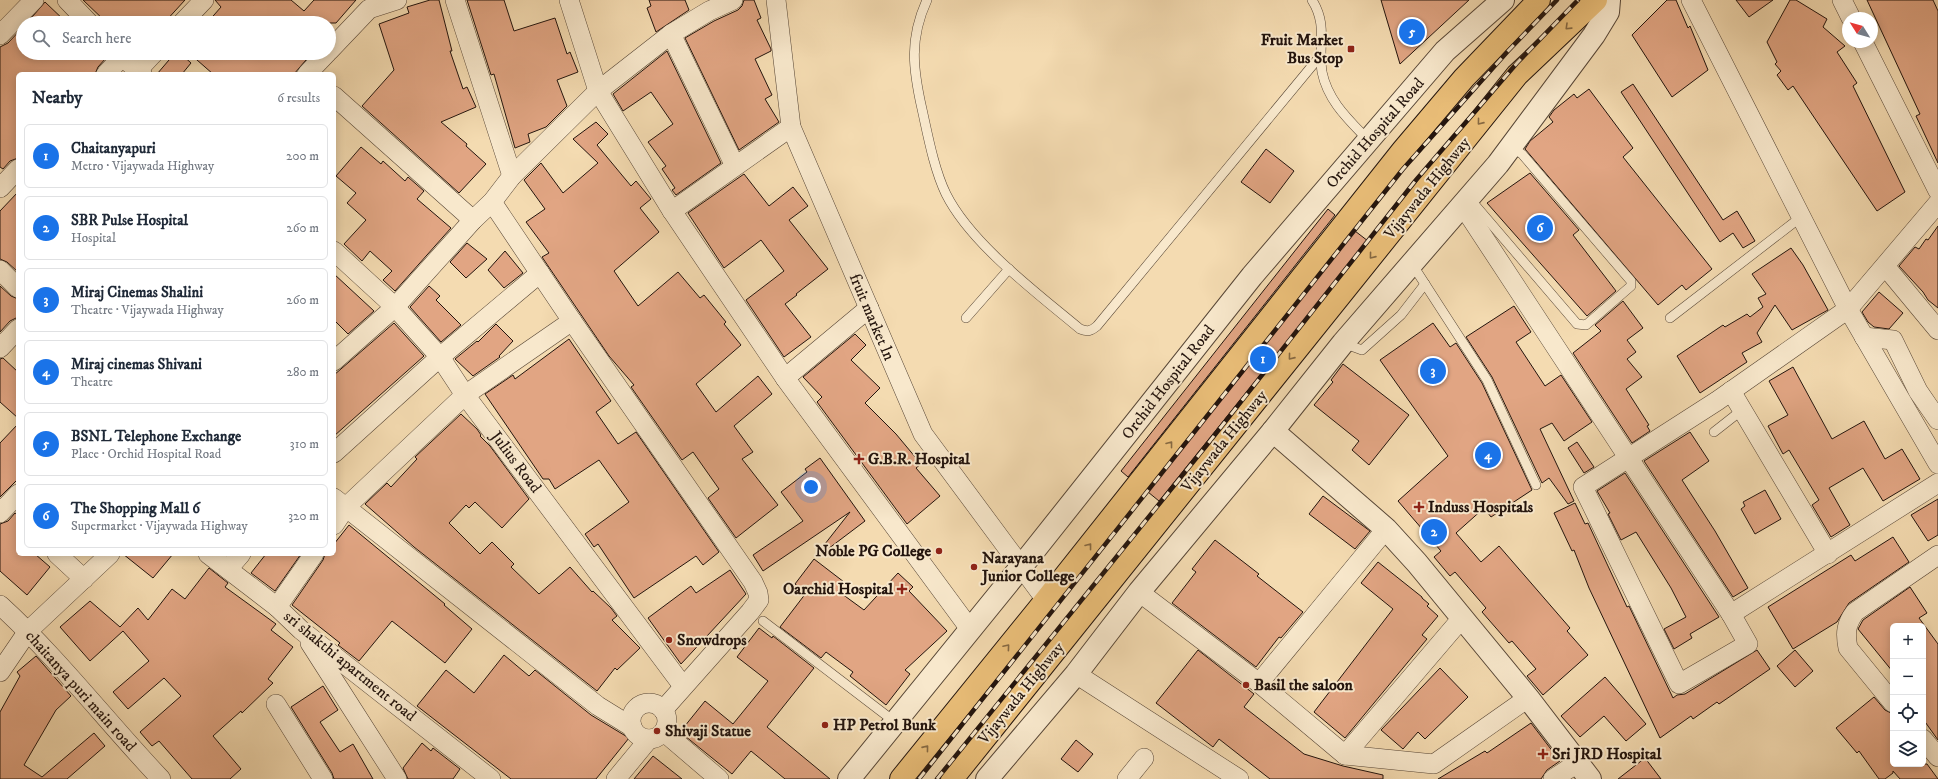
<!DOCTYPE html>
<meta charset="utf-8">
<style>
body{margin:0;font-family:"IM FELL DW Pica",serif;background:#f6f6f7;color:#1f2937}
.controls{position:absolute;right:12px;bottom:12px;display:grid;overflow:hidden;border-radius:6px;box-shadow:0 2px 10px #0003}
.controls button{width:36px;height:36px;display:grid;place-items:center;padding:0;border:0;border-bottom:1px solid #e0e1e3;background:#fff;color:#1f2937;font:20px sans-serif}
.compass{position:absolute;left:1842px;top:12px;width:36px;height:36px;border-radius:50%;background:#fff;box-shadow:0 2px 10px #0003;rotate:307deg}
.you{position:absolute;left:811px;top:487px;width:14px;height:14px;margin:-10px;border:3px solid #fff;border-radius:50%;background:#1a73e8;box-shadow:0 0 0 6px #1a73e833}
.badge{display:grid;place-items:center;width:26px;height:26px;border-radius:50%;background:#1a73e8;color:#fff;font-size:13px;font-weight:700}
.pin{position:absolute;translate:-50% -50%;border:2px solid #fff;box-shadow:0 1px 4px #0006}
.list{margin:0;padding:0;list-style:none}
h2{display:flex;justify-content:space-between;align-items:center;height:52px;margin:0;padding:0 16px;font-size:17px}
h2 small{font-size:13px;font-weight:400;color:#747a83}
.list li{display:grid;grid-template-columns:26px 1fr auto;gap:12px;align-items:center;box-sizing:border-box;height:64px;margin:0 8px 8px;padding:0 8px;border:1px solid #e0e1e3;border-radius:6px}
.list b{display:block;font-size:15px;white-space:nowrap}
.list p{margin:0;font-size:13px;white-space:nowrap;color:#747a83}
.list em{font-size:13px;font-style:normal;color:#747a83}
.icon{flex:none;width:22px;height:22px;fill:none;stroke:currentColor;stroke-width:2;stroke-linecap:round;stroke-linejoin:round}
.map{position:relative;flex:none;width:1938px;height:779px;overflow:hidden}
.search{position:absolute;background:#fff;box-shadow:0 2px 10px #0003;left:16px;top:16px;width:320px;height:44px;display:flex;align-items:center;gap:10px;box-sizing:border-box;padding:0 14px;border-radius:22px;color:#747a83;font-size:15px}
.panel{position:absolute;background:#fff;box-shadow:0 2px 10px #0003;left:16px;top:72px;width:320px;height:484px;border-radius:6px}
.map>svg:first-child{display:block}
</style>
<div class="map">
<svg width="1938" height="779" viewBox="0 0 1938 779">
<rect width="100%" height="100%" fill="#f4dbb1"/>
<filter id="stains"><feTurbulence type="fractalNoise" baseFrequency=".005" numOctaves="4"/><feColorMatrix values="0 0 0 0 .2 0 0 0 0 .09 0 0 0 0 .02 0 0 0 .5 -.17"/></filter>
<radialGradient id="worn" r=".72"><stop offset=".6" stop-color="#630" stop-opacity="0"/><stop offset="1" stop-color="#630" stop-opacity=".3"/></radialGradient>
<g fill="#e1a583" stroke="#23140d">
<path d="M83,0H185L164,23H107Z"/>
<path d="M215,0H291L304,11L314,0H356L336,23H282L274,17L268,23H207L221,7Z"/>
<path d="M430,0H439L452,51H450L463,89L467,87L476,107L441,122L467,144L466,146L486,164L459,193L362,106L394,70L379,24L409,13L407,7Z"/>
<path d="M467,0H504L514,31L555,18L567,54L570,52L578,72L557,80L567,106L546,127L528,134L530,142L515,148L494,74L491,75Z"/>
<path d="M649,0H685L689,10L656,32L647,8L651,6Z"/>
<path d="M744,0H754L761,18L757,20L771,49V51L755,59L772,95L765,99L779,122L739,150L685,38L714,21L738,10L742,6Z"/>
<path d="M1381,0H1469L1400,64Z"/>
<path d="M1667,0H1676L1688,28L1690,26L1708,70L1672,97L1632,35Z"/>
<path d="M1736,0H1773L1749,17Z"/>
<path d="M1790,0H1796L1827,19L1823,27L1845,46L1837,52L1857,83L1853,86L1905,192L1877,211L1793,86L1788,90L1777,75L1781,71L1775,64L1777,62L1767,42Z"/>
<path d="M1867,0H1933L1938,11V163L1916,116L1920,114Z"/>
<path d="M45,2L67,23H27Z"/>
<path d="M23,27V53H48L55,59L60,53H101L106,58L98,67L95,74H18V158L10,161L3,169L0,167V47L8,43Z"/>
<path d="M667,51L721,163L676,195L672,190L675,188L662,169L666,166L648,142L673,124L651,92L623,111L613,94Z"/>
<path d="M175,53H180L191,63L182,74H157Z"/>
<path d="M189,53H312L294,74H213Z"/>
<path d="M1633,84L1723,220L1737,211L1755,241L1743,248L1733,233L1720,242L1621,92Z"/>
<path d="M1589,89L1633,148L1623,157L1712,269L1686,290L1682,285L1658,305L1525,149L1530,141L1553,122L1549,117L1554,110L1574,94L1577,98Z"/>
<path d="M596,122L608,134L597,145L631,186L636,181L651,199L640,208L659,232L614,271L638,306L678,272L700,298L704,295L726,322L724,324L741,345L696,384L716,412L758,376L772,394L734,426L753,452L742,459L778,505L736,538L708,498L719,489L693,452L682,460L631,387L634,385L609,356L542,257L549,253L526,222L545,209L524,180L541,163L563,193L598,163L573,139Z"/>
<path d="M361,147L381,164L383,161L405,181L408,177L424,191L417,199L451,228L395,291L383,280L392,271L370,251L362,261L344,244L366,220L347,203L356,193L336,176Z"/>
<path d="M1266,149L1294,171L1270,203L1241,182Z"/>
<path d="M1530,173L1579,230L1573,235L1616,291L1587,316L1487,203Z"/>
<path d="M744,174L769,206L793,187L808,206L789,220L828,269L796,294L797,295L785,304L811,337L784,357L746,300L784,271L761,240L724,268L688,213Z"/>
<path d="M18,192V272L7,262L0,259V211Z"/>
<path d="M1328,209L1335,215L1128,477L1121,471Z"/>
<path d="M1938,226V308L1928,300L1923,292L1899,266L1915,247L1919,249L1926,239L1928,240Z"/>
<path d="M1355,231L1368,241L1159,501L1148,492Z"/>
<path d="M467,243L487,259L466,278L450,262Z"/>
<path d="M1791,248L1803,265L1828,310L1792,330L1775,305L1757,333L1762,342L1742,353L1747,362L1700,393L1677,356L1723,325L1725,327L1747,314L1750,317L1763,307L1758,298L1766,294L1752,274Z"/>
<path d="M505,251L523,273L504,288L488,270Z"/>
<path d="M334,274L374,311L348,334L334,320Z"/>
<path d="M0,286L11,296L18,299V317L10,321L0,332Z"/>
<path d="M429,286L440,296L436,300L461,325L441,342L410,307Z"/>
<path d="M1879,292L1903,313L1889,329L1874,327L1868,322L1862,312Z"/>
<path d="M1623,301L1643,328L1627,340L1636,352L1627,359L1642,377L1626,389L1649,425L1647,426L1650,431L1632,443L1573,353L1601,331L1595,325Z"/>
<path d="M1514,306L1531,332L1516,342L1545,386L1561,375L1592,422L1564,441L1552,423L1540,429L1574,501L1568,504L1549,478L1542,483L1492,377L1466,337Z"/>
<path d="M394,323L424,356L334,436V375Z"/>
<path d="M1433,323L1450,347L1456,343L1482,383L1532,490L1491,517L1484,508L1456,533L1481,562L1499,546L1570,628L1567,631L1588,655L1543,695L1527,676L1536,669L1512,641L1509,643L1482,612L1486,608L1455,572L1450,576L1434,557L1441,551L1398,501L1448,456L1380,360Z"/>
<path d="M496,324L513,341L499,356L500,357L473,376L455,359L477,341L478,342Z"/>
<path d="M855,334L866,345L851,360L880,388L865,403L896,434L921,464L916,468L940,496L907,524L817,402L822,397L803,377Z"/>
<path d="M569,339L611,401L596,412L618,444L636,432L719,552L703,565L696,556L634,598L598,544L594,547L585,534L629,502L599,460L555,489L549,479H543L485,394L513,375L515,379Z"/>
<path d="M3,358L18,372V418L0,402V359Z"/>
<path d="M1343,364L1409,415L1369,465L1352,450L1359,441L1314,405L1333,382L1331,380Z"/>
<path d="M1793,367L1832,439L1864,421L1885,459L1902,449L1920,479L1883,501L1863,468L1829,488L1850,525L1831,537L1812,505L1819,500L1789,450L1783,454L1768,426L1788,415L1769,381Z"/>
<path d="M461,414L477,429L481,435L480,436L490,446L529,499L502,528L475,502L469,508L466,505L449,523L480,554L492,542L514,564L511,567L539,594L570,567L592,592L593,591L611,608L617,616L612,620L640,648L617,670L615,668L597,691L414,547L365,504L387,483L391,487L417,459L415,457Z"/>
<path d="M18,424V479L0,497V443Z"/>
<path d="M1690,432L1709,461L1682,480L1715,531L1748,588L1733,597L1644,461Z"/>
<path d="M1577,442L1594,467L1584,473L1568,448Z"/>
<path d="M820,458L865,521L824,552L821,549L850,512L763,571L753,555L803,521L781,492L807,472L805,469Z"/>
<path d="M1625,473L1719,617L1690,634L1692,638L1674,649L1664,629L1686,617L1671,588L1636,532L1621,540L1608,514L1610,513L1597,491Z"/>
<path d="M1765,490L1781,519L1755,534L1741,509L1745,506L1743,502Z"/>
<path d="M1323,496L1370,531L1355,549L1309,514Z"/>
<path d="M1938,499V535L1928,541L1911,515Z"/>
<path d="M1575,503L1585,524L1588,523L1627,607L1629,606L1673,698L1677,695L1685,694L1757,650L1770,669L1719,704L1717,702L1693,719L1691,716L1660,738L1589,588L1574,550L1572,551L1554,513Z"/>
<path d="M15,513L18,515V554H35L50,567L27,595L0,571V524L8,521Z"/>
<path d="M349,525L445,604L444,605L472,629L445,663L392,621L359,661L338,645L340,643L292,605L323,560L325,554H334V544Z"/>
<path d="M1893,537L1909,562L1849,603L1837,622L1793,649L1768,607L1851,555L1855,561Z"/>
<path d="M1215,540L1259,574L1257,576L1303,612L1281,638L1279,637L1256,667L1172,603L1196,572L1192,569Z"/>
<path d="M123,554H173L153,578Z"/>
<path d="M266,554H301L275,591L251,573Z"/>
<path d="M814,559L844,582L838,591L864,610L898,573L913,587L909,591L947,631L905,670L910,674L886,705L850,676L853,672L826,652L821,658L780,627L806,593L795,584Z"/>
<path d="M1378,562L1422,597V598L1429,604L1427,606L1438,616L1422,635L1427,639L1345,738L1314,712L1393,609L1361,583Z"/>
<path d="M209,568L228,583L225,587L276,624L271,630L293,647L268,679L273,683L242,713L241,711L213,736L241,769L230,779H192L159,741L152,746L140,732L181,696L164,678L128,709L113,692L149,661L123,631L90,661L60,627L90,601L120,627L138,608L148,620L172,589L185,599Z"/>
<path d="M730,570L746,594L681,664L648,618L691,586L696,593Z"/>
<path d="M1910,587L1927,613L1919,618L1938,644V740L1923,719V626H1893V672L1858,629L1863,620Z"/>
<path d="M759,628L772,638L773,636L814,668L767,727L830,779H785L751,751L732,774L680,732L705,701L733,724L768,681L737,657Z"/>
<path d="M1198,650L1254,694L1244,707L1304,754L1343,766L1383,775V779H1270L1219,739L1213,747L1156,703Z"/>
<path d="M1795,650L1813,671L1795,687L1777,666Z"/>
<path d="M504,655L529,676L535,670L591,715L629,738L596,779H511L417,706L446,670L474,693Z"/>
<path d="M36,656L71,696L56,710L24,765L42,777L94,733L105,746L67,779H0V712L20,676L17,672Z"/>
<path d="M1440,668L1468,697L1425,739L1418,732L1403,749L1381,730Z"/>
<path d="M1605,677L1646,724L1626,741L1604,716L1580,737L1561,716Z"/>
<path d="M323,686L338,710L320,722L340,752L353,744L373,779H334L332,773L291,707Z"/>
<path d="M1874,697L1885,710L1893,714V764H1927L1938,779H1900L1893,771V773L1885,779H1879L1859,751L1857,753L1836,728Z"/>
<path d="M1531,723L1560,761L1547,770L1541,779H1438L1485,751L1487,753Z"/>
<path d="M1076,740L1093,754L1078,772L1061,759Z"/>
<path d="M422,743L431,751L433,748L460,769L453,779H408L403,768Z"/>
<path d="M653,756L682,779H634Z"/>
<path d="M1645,758L1661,779H1618Z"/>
</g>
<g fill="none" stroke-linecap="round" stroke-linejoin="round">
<g stroke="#574636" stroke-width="10">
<g id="service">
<path d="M927,0C909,39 913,69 922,109C928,136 934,169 946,194C971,244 1037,293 1080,329C1088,332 1091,331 1097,326L1321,55"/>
<path d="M1312,0C1328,25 1318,46 1322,72C1328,101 1348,119 1368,140"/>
<path d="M1469,198L1577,324L1586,325L1631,286V281L1522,154L1511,147"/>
<path d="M1412,264L1487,380L1536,485"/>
<path d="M966,318L1009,269"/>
<path d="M1670,318L1801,217"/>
<path d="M1343,343L1362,350L1401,315L1425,284"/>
<path d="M1714,432L1742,410"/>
<path d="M763,621L895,722"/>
</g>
</g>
<g stroke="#574636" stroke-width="20">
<g id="minor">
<path d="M67,0L89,23"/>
<path d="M455,0L512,176"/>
<path d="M569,0L598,91L672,211L785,378L970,629"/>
<path d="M776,0L791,127L923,434L1046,600"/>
<path d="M1691,0L1848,309L1938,464"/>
<path d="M1842,0L1851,18"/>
<path d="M182,23L204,0"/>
<path d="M671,34L735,166"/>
<path d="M0,35L34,0"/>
<path d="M1863,42L1938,191"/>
<path d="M329,51L369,9L397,0"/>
<path d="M118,53L142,74"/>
<path d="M138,70L154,53"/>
<path d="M106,74L122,57"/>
<path d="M307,74L327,53"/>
<path d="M334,96L473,220"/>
<path d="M0,188L18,169"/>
<path d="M492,202L572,321L753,582L758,593L759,600L750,612L663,710"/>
<path d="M1938,203L1848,309L1717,401L1583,487L1679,684L1748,644L1731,614L1938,483"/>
<path d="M1463,206L1731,614"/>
<path d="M672,211L791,127"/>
<path d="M334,251L395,307L440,357L465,395L683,686"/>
<path d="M1885,266L1938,330"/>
<path d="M0,270L18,288"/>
<path d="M1864,337L1893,340L1918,391L1938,420"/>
<path d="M0,348L18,329"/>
<path d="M334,361L395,307L473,220L492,202L512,176L598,91L671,34L709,11L733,0"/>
<path d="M785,378L869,308"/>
<path d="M1731,391L1828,554"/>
<path d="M334,453L440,357L540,273"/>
<path d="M334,498L598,706L632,727"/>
<path d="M0,513L18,494"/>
<path d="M334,525L346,507L465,395L572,321"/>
<path d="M57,554L84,579"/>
<path d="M208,554L277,607L301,630L491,779"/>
<path d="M228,569L241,554"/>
<path d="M1139,592L1259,683L1345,755L1434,764L1528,698"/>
<path d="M0,605C58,658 107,722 161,779"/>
<path d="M277,607L314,554"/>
<path d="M310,643L397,779"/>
<path d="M0,672L28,631L110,554"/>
<path d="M1076,674L1239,779"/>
<path d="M1259,683L1386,529"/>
<path d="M1893,703L1848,648C1845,633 1846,624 1855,612L1938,555"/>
<circle cx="649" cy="721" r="18"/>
<path d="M276,704L323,779"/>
<path d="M664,732L719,779"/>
<path d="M1923,739L1938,757"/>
<path d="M1345,755L1462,618"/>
<path d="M616,779L649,739"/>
<path d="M1127,779L1144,758"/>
<path d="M1553,779L1579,762"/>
</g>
</g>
<g stroke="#574636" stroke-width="24">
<g id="tertiary">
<path d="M1273,431L1386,529L1417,563L1528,698L1590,779"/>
<path d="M849,779L1021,567L1252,276L1445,51L1503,0"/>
<path d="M987,779L1076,674L1139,592L1273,431L1343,343L1498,164L1594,35L1608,12L1609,0"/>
</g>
</g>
<g stroke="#23140d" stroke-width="24">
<g id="trunk">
<path d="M901,779L1046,600L1403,150L1464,78L1539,0"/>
<path d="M952,779L1517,75L1596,0"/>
</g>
</g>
<use href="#service" stroke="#f8e8cc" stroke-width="9"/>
<use href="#minor" stroke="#f8e8cc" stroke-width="19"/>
<use href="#tertiary" stroke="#f8e8cc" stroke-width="22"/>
<use href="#trunk" stroke="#eabe78" stroke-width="22"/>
<g stroke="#23140d" stroke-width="4.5">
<g id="rail">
<path d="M919,779L1403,169L1508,51L1557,0"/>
<path d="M937,779L1206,446L1416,180L1517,63L1578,0"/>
</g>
</g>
<use href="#rail" stroke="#f8e8cc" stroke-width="3" stroke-dasharray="9" stroke-linecap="butt"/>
</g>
<defs><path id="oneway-chevron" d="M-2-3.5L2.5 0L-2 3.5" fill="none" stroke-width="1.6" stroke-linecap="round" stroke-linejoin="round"/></defs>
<g stroke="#866942">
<use href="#oneway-chevron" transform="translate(1568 27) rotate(136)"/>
<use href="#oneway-chevron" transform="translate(1480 122) rotate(129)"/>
<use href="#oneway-chevron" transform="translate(1372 256) rotate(129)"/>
<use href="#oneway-chevron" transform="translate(1291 357) rotate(129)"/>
<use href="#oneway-chevron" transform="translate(1170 444) rotate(-52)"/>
<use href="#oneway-chevron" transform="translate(1089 546) rotate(-52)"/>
<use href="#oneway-chevron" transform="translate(1007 647) rotate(-50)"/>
<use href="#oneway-chevron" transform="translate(926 748) rotate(-51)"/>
</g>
<g fill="#8f2418" stroke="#f8e8cc" stroke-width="1.5">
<rect x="1347" y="45" width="8" height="8" rx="2"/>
<path d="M857 453h4v4h4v4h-4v4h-4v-4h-4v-4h4z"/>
<path d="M1417 501h4v4h4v4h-4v4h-4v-4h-4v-4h4z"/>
<circle cx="939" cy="551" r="4"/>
<circle cx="974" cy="567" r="4"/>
<path d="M900 583h4v4h4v4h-4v4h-4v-4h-4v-4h4z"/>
<circle cx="669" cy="640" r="4"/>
<circle cx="1246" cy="685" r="4"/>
<circle cx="825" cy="725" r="4"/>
<circle cx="657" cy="731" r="4"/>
<path d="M1541 748h4v4h4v4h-4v4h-4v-4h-4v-4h4z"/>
</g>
<g text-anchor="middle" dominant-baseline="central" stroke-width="4" stroke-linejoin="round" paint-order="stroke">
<g font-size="16" font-weight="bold" fill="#23140d" stroke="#f8e8cc" text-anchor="start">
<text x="1343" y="40" text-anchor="end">Fruit Market<tspan x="1343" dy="18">Bus Stop</tspan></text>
<text x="868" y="459">G.B.R. Hospital</text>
<text x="1428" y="507">Induss Hospitals</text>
<text x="931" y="551" text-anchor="end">Noble PG College</text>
<text x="982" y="558">Narayana<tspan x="982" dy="18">Junior College</tspan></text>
<text x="893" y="589" text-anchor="end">Oarchid Hospital</text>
<text x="677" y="640">Snowdrops</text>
<text x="1254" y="685">Basil the saloon</text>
<text x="833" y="725">HP Petrol Bunk</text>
<text x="665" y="731">Shivaji Statue</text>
<text x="1552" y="754">Sri JRD Hospital</text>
</g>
<g font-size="16" fill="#23140d" stroke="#f8e8cc">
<text transform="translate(1375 133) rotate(-49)">Orchid Hospital Road</text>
<text transform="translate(1427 188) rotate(-51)">Vijaywada Highway</text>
<text transform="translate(872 317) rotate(67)">fruit market ln</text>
<text transform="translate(1168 382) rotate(-52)">Orchid Hospital Road</text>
<text transform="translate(1224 441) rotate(-51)">Vijaywada Highway</text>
<text transform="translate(516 462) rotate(53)">Julius Road</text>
<text transform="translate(350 666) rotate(39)">sri shakthi apartment road</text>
<text transform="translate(81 691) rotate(48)">chaitanya puri main road</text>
<text transform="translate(1021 693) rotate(-51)">Vijaywada Highway</text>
</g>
</g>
<rect width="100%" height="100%" filter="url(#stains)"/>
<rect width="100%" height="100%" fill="url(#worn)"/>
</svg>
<div class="controls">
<button>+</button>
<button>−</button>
<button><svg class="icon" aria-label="locate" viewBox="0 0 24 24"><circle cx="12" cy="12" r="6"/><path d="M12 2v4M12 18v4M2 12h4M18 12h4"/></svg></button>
<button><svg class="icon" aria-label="layers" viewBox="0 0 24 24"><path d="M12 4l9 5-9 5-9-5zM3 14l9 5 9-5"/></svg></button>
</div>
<svg class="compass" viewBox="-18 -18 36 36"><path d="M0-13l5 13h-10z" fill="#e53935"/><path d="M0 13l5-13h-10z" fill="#747a83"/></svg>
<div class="you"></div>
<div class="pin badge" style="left:1263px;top:359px">1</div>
<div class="pin badge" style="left:1434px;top:532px">2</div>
<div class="pin badge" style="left:1433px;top:371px">3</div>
<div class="pin badge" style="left:1488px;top:455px">4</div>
<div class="pin badge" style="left:1412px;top:32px">5</div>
<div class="pin badge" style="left:1540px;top:228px">6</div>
<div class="search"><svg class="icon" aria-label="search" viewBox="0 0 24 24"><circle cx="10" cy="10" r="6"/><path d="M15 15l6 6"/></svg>Search here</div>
<section class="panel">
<h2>Nearby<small>6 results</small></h2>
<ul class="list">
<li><span class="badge">1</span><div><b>Chaitanyapuri</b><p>Metro · Vijaywada Highway</p></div><em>200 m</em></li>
<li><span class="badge">2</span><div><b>SBR Pulse Hospital</b><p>Hospital</p></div><em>260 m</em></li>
<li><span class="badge">3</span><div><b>Miraj Cinemas Shalini</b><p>Theatre · Vijaywada Highway</p></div><em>260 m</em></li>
<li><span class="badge">4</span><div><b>Miraj cinemas Shivani</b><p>Theatre</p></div><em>280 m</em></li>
<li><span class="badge">5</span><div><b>BSNL Telephone Exchange</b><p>Place · Orchid Hospital Road</p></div><em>310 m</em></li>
<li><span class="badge">6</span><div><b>The Shopping Mall 6</b><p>Supermarket · Vijaywada Highway</p></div><em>320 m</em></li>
</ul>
</section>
</div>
